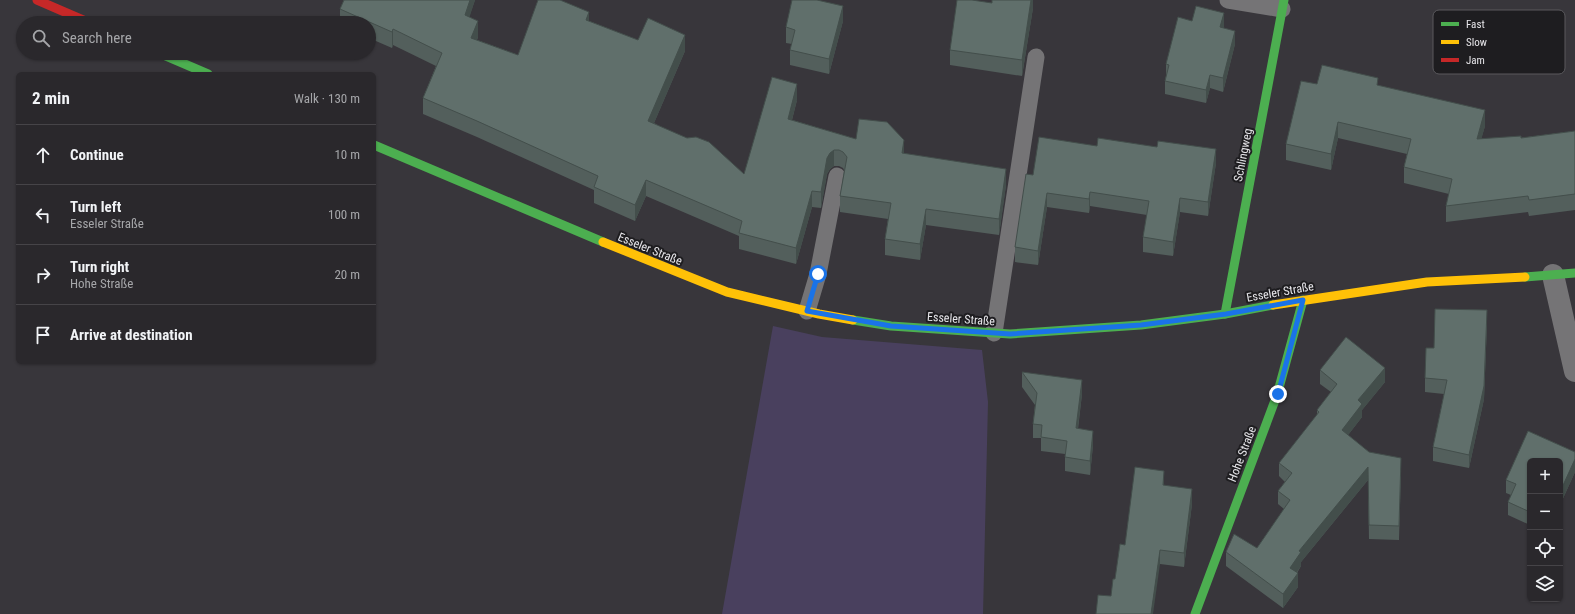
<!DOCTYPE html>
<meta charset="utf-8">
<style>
body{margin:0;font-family:"Roboto Condensed",sans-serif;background:#363438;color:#f1f3f6}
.controls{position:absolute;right:12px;bottom:12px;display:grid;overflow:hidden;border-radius:6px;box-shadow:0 1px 3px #0004}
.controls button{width:36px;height:36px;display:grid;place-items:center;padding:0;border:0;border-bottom:1px solid #464448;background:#2a282c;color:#f1f3f6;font:20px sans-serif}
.stop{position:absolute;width:12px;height:12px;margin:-9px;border:3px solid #1a73e8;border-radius:50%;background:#fff}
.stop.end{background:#1a73e8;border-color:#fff;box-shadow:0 1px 4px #0008}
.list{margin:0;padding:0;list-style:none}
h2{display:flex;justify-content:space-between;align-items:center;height:52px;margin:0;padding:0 16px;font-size:17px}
h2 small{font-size:13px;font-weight:400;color:#a5a6a9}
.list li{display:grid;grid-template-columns:26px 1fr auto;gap:12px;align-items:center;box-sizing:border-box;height:60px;padding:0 16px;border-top:1px solid #464448}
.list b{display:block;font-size:15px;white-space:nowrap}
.list p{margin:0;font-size:13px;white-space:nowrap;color:#a5a6a9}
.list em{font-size:13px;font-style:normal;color:#a5a6a9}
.icon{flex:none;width:22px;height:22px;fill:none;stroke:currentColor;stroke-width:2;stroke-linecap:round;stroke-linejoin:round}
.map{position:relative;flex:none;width:1575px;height:614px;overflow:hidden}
.search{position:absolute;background:#2a282c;box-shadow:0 1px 3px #0004;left:16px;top:16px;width:360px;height:44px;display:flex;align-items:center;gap:10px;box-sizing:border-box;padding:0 14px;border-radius:22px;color:#a5a6a9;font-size:15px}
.panel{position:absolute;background:#2a282c;box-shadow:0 1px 3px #0004;left:16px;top:72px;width:360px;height:292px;border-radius:6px}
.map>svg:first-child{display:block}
</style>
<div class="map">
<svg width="1575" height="614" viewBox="0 0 1575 614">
<rect width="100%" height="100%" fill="#38363b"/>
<path fill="#49405e" d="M773,326L822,337L982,350L988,402L983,614H722Z"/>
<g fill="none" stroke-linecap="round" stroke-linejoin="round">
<g stroke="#757476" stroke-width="17">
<path d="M1228,0L1282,9"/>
<path d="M807,311L818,274L837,176"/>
<path d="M994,333L1036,57"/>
</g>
<path stroke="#757476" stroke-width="22" d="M1553,275L1575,371"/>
<g stroke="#4caf50" stroke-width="9">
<path d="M159,53L208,74"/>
<path d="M374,145L603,242"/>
<path d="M1525,277L1575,273"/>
<path d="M1225,314L1284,0"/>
<path d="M853,320L891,326L1010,334L1141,325L1225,314L1273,305"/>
<path d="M1195,614L1277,395L1303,300"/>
</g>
<g stroke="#ffc107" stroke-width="9">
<path d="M603,242L727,292L819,314L853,320"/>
<path d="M1273,305L1427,282L1525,277"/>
</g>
<path stroke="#c62828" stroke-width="9" d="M37,0L90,23"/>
</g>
<g fill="#535f5c">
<path d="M344,0H475L469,17L478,37L477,40L518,55L589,21L638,40L685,51L654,123L744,174L797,100L792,120L856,139L904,153L1006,185L999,235L926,225L920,260L885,255V239L888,219L840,212V196L844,170L843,168L839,166H834L830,169L827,174L821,208L812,207L796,264L739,249V236L646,196L635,221L594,203V190L477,137L423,114V98L436,66L393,45L392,48L369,38V23H340V9Z"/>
<path d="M1033,0V8L1022,76L950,65V50L992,3Z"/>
<path d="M843,21L829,74L790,65V50L792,44L786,43V27Z"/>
<path d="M1192,21L1224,26L1223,28L1235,44L1223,92L1210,88L1206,103L1165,94V81L1166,76V64Z"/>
<path d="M1317,84L1378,85L1485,126L1481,139L1521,138L1575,131V210L1529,216L1528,212L1446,222V206L1449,194L1404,183V167L1407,154L1338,138L1331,170L1286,160V144Z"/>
<path d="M1216,163L1208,216L1180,212L1173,256L1143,252V237L1147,215L1090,206L1089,213L1047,207L1038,265L1015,262V247L1033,175Z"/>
<path d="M1487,324L1484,399L1469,468L1433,461V447L1444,394L1425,392V378Z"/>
<path d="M1320,370L1385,382L1362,410V417L1348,435L1369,452L1401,471L1399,540L1369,539L1368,480L1301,562V566L1297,573L1298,587L1283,608L1226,566V552L1257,548L1284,509L1278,504V491L1285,482L1279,476V463L1317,415V410L1331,392L1320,384Z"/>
<path d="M1022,372L1082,394L1078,429L1093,445L1090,475L1065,471V454L1041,451V438H1033V424L1035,405L1022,387Z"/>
<path d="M1528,431L1575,452V472L1560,505V461H1530V525L1508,515V502L1511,495L1506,493V480Z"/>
<path d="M1164,486L1192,504L1184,567L1160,564L1115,579L1125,545Z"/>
</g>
<g fill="#434e4b">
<path d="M470,0H475L465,31V15Z"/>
<path d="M1031,0H1033V8L1022,76V60Z"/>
<path d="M843,6V21L829,74V59Z"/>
<path d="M589,12V28L586,20Z"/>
<path d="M1224,13V26L1220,41V27Z"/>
<path d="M478,21V37L471,54V38Z"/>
<path d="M393,29V45L392,48V32Z"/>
<path d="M1235,31V44L1223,92V78Z"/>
<path d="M685,35V51L648,137V121Z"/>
<path d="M1210,75V88L1206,103V90Z"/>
<path d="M797,84V100L788,135V119Z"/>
<path d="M1485,110V126L1477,155V139Z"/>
<path d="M1338,122V138L1331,170V154Z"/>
<path d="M904,140V156L902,153Z"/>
<path d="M1216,149V163L1208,216V202Z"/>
<path d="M834,150V166L830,169L827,174L821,208V192L827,158L830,153Z"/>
<path d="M1006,169V185L999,235V219Z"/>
<path d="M646,180V196L635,221V205Z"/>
<path d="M812,191V207L796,264V248Z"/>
<path d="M1090,192V206L1089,213V199Z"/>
<path d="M1047,193V207L1038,265V251Z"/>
<path d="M1180,198V212L1173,256V242Z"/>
<path d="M926,209V225L920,260V244Z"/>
<path d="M1487,310L1484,399L1469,468V455Z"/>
<path d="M1385,368V382L1362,410V417L1342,443V430L1358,400Z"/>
<path d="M1082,380V394L1076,442V428Z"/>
<path d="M1093,431V445L1090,475V461Z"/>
<path d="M1575,459V472L1560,505V492Z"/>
<path d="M1368,467V480L1301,562V566L1290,582V568L1299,551Z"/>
<path d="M1164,471V485L1163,500V485Z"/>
<path d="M1192,489V504L1184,567V553Z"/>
<path d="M1160,550V564L1153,614H1151Z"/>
<path d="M1298,573V587L1283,608V594Z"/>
</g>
<g fill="#606f6b" stroke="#434e4b">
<path d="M344,0H470L465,15L478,21L471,38L518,55L538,0H560L589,12L586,20L638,40L648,18L685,35L648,121L687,138L696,137L709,142L744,174L772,77L797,84L788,119L856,139L859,119L887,122L904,140L902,153L1006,169L999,219L926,209L920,244L885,239L891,203L840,196L847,157L843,152L839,150H834L830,153L827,158L821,192L812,191L796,248L739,233L742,221L646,180L635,205L594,187L598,176L477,121L423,98L442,53L393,29L392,32L340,9Z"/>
<path d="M792,0H817L843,6L829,59L790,50L795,30L786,27Z"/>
<path d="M957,0H972L992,3V0H1031L1022,60L950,50Z"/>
<path d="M1196,6L1224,13L1220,27L1235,31L1223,78L1210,75L1206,90L1165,81L1169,65L1166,64L1178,17L1192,21Z"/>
<path d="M1322,65L1378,78L1377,85L1485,110L1477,139L1521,136V138L1575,131V194L1529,200L1528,196L1446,206L1452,179L1404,167L1411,139L1338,122L1331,154L1286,144L1301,81L1317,84Z"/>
<path d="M1039,137L1097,146L1098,138L1157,147L1158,141L1216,149L1208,202L1180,198L1173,242L1143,237L1149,201L1090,192L1089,199L1047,193L1038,251L1015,247L1026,174L1033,175Z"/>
<path d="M1435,309L1487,310L1484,386L1469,455L1433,447L1447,380L1425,378L1426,348H1434Z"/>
<path d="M1346,337L1385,368L1358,400L1362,404L1342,430L1369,452L1401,458L1399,526L1369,525L1368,467L1299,551L1301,552L1290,568L1298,573L1283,594L1226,552L1234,534L1257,548L1290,500L1278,491L1292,473L1279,463L1319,412L1317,410L1337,384L1320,370Z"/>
<path d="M1022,372L1082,380L1076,428L1093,431L1090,461L1065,457L1067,441L1041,437L1042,425L1033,424L1037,393Z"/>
<path d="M1528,431L1575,452V459L1560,492V461H1530V512L1508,502L1516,484L1506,480Z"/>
<path d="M1135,467L1164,471L1163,485L1192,489L1184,553L1160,550L1151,614H1096L1098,595L1111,596L1113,579H1115L1120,544L1125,545Z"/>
</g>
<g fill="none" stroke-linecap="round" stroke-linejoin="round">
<path stroke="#1a73e8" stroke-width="5" d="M818,274L807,311L891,326L1010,334L1141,325L1226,314L1303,300L1278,394"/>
</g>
<g text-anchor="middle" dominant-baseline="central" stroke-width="4" stroke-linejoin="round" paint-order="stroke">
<g font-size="12" fill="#e7e6ea" stroke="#1e1d20">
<text transform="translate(1243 155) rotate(-79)">Schlingweg</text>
<text transform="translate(650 249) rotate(22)">Esseler Straße</text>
<text transform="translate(1280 292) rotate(-10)">Esseler Straße</text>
<text transform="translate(961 319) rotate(4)">Esseler Straße</text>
<text transform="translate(1242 454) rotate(-69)">Hohe Straße</text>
</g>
</g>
<rect x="1433" y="10" width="132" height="64" rx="6" fill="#1e1d20" stroke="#5a595d" stroke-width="1"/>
<rect x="1441" y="22" width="18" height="4" fill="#4caf50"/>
<rect x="1441" y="40" width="18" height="4" fill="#ffc107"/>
<rect x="1441" y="58" width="18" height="4" fill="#c62828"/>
<g font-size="11" fill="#e7e6ea">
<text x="1466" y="28">Fast</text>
<text x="1466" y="46">Slow</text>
<text x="1466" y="64">Jam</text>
</g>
</svg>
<div class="controls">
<button>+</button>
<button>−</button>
<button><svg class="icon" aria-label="locate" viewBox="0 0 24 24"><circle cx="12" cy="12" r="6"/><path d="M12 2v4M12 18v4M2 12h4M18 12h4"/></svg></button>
<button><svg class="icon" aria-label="layers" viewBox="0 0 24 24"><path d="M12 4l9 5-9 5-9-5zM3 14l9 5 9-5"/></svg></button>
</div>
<div class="stop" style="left:818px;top:274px"></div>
<div class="stop end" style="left:1278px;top:394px"></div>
<div class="search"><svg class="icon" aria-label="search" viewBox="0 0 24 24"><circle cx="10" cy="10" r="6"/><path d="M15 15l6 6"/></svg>Search here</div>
<section class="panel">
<h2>2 min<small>Walk · 130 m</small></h2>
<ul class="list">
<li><svg class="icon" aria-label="ahead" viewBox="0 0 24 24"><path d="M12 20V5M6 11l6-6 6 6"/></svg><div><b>Continue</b></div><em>10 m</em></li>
<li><svg class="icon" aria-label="left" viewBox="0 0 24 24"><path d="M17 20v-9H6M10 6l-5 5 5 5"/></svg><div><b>Turn left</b><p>Esseler Straße</p></div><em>100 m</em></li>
<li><svg class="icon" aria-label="right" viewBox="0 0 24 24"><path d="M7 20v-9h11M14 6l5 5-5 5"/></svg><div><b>Turn right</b><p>Hohe Straße</p></div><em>20 m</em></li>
<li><svg class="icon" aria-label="arrive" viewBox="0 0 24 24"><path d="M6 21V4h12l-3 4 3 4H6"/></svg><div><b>Arrive at destination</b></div></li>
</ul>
</section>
</div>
